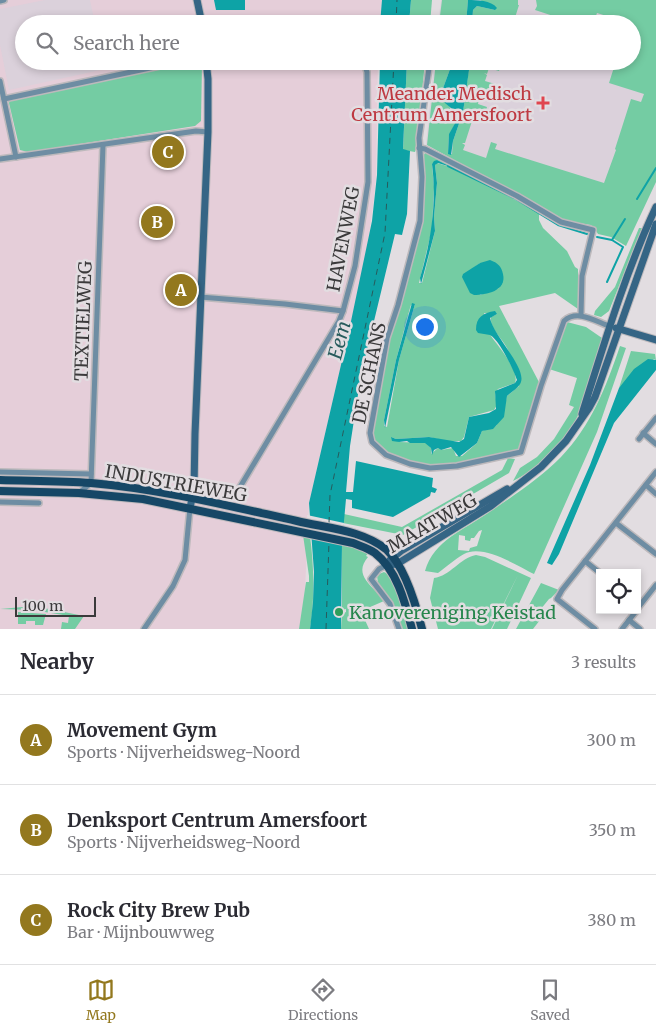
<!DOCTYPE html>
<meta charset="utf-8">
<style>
body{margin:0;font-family:Merriweather,serif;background:#f7f7f7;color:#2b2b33}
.controls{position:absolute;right:15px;bottom:15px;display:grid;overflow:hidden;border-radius:0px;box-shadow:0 2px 8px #0003}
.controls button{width:45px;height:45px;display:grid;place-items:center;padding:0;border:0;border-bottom:1px solid #e1e1e2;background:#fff;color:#2b2b33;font:25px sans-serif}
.scale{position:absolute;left:15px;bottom:12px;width:81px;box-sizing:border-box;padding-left:5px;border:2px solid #3b3a3b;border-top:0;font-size:14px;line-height:18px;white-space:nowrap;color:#3b3a3b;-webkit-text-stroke:4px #e2dde1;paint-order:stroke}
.you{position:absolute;left:424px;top:326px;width:18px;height:18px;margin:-12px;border:4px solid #fff;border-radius:50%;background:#1a73e8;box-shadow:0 0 0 8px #1a73e833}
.badge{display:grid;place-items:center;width:32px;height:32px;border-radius:50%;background:#93781e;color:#fff;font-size:16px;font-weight:700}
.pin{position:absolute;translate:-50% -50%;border:2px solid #fff;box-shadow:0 1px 5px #0006}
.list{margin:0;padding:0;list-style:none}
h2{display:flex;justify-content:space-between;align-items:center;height:65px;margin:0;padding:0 20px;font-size:21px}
h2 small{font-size:16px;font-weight:400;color:#7c7c81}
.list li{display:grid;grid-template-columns:32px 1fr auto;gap:15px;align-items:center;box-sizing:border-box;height:90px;padding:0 20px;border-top:1px solid #e1e1e2}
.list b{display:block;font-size:19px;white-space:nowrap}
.list p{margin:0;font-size:16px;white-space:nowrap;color:#7c7c81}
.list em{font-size:16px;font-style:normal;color:#7c7c81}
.icon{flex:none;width:28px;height:28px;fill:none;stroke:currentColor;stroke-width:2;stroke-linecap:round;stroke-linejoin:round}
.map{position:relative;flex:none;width:656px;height:629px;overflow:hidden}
.search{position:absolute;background:#fff;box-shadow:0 2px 8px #0003;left:15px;right:15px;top:15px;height:55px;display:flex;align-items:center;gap:12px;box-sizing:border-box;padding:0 18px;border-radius:28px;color:#7c7c81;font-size:19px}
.sheet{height:335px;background:#fff}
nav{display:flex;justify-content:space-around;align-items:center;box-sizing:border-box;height:70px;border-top:1px solid #e1e1e2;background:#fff;font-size:14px;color:#7c7c81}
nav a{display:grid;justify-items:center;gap:2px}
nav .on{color:#93781e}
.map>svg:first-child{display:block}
</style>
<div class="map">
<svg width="656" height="629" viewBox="0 0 656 629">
<rect width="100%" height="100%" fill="#e2dde1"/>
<path fill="#e5ced9" d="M0,0H214L216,9L244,10L245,0H382L380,24H24V61H378L376,178L374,198L366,258L309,503L304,611L301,629H0Z"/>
<g fill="#dbd1db">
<path d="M45,0H90L95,24H24V61H103L105,69L9,90L0,45V9Z"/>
<path d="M441,0H656V160L610,236L565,218L426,145L434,61H632V24H438Z"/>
</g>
<g fill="#74cca3" fill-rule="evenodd">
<path d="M411,0H432L430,24H409Z"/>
<path d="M442,0H468L466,24H439Z"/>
<path d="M480,0H518V5H519L513,24H472L473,10L477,6L495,10L486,3Z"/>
<path d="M536,0H656V182L626,246L611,237L598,234L595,229L591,225L560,220L518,195L427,145L436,61H453L442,91L451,110L458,114V118L449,135L448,154H452L453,141L463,112L470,61H502L499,71L489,68L487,74L484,73L487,75L485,81L495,84L491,94L482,91L480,97L477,96V98H479L478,104L487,107L484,117L474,114L472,120L469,119L470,121H472L465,143H462L465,145L463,150L486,158L491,142L497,144L495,149L604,183L616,150L615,149L631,99L641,102L644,94L609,83L616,61H632V24H615L616,19L597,13L593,24H578L535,10L537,6Z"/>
<path d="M191,61H201L202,64L201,121L195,126L28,152L20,150L9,103L10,100Z"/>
<path d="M407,61H425L417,145L415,152L403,150Z"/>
<path d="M427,152L539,213V220L543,228L567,251L575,267L578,269V309L555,293L499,306L540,384L520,449L518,451C478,460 417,479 382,449C377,445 373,441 372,434L389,337L421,222L422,158L425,153ZM437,160L450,167L437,163L435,165L437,183L434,217L435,231L422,283H419L432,229L434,187L432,164ZM480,263L499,288L480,295L472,269ZM415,304L399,360L387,427L384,426V420L396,360L410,308L411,305ZM484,313L497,314L491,317C489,328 502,338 507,348C513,359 515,373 519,386L507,396L505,405L496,426L482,431L477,443L462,456H456L453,448L441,450L438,448L431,454V448L427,443L399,442L391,437L396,439L429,437L447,441H461L464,437L469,417L494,410L497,405L495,394L498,389L515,383C520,371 498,346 491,336C488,329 486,320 484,313Z"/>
<path d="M639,228H642L609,311L601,317L594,315L595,311L615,287Z"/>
<path d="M567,322L586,327L602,338C595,361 590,386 581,409C568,439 542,467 513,481L520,468L537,457L554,439L574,407L569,405L577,378L549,369Z"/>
<path d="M620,346L626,348L597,432L534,574C516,565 483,544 464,554C455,559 446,567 438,573L425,571C434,540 464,530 488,513C513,496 539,479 561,457C591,426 606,387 620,346ZM482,530L477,546L470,548L469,551L458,550L459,535L465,536V540L470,541L471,538H474L479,531Z"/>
<path d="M631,351L655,354L656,360L654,359L619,388Z"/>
<path d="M508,458L515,459L509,473L403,535L343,523L344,514L402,527L502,470Z"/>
<path d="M303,535L310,536C314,567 315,598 310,629H299L306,582H309V576Z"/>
<path d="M342,543L368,553L366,556L368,557C352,576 374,586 384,601L361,611L369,629H341L342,614L346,612V609L342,610Z"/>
<path d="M476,555L485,557L531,578L507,629H492L518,575L491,629H438L430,598L434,578C450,576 460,558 476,555Z"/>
<path d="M384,572C395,576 406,617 409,629H401L392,604L378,583L377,576L379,574Z"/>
<path d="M541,583L559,590L551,598L549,599L536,615L535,617L540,620L533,629H516Z"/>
<path d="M34,606L84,616L75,629H61L62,622L68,623L69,616L33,610L0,609Z"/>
<path d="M18,612L46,614L43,625H35V621H26V624H18Z"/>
</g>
<g fill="#0ea3a6">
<path d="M214,0H245V10H216Z"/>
<path d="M382,0H411L409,24H380Z"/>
<path d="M468,0C477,0 491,0 497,8L495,10L477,6L473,10L472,24H466Z"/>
<path d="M380,61H407L403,149L410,151L407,214L402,235L395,234L361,375L350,446L346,492H353L356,461L433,478L432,487L437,489L435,493L431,492L430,496L393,517L352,508V500L346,499L342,543L341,629H310L313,602L314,572L309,503L350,326L372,221L377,175Z"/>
<path d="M453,61H470V63L463,112L453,141L451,155L448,154L449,134L458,118V114L445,103L442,91Z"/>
<path d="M437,160L451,167L438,163L435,165L437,183L434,217L435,231L421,284L420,278C431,242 437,202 432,164L434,161Z"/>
<path d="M490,260C498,263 501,266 503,274C507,291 486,295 474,295L470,293L462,277L463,274L480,263Z"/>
<path d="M412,303L415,304L399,360L385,428L384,420L396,360Z"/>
<path d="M495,311L497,314L490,318C493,335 526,367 521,382C519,388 511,392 507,396L504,417L493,429L482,431L477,443L459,457L451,447L441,450L438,448L434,450L432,455L431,448L425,443H410L407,441L399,442L392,441L391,437L396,439L429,437L459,442L464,439L469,417L489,413L496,409L495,391L515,383L517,380C514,371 499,339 490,335C486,334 482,334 478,333L476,330C476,317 483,313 495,311Z"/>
<path d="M648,359L656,360V370L614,423L559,554L552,565L547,563L590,465L619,388L634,369Z"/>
</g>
<path fill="#e2dde1" d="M307,515L344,523L343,545L309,537Z"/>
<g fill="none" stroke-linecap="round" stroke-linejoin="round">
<g stroke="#0ea3a6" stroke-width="2">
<path d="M448,166L514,198L558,225L587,234"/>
<path d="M637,199L656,168"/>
<path d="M597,237L612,240L625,219"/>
<path d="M607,282L623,247L612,240"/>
</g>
<g stroke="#275b5c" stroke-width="1" stroke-dasharray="6 5" stroke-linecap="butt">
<path d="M396,24L397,0"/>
<path d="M329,523L330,495L385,233L394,61"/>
<path d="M326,629L329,542"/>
</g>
<g stroke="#bdb9bc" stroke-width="8">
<g id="street">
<path d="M0,1L4,0"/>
<path d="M430,61L419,138L422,177L420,221L398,305L387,338L370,433L372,442L386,455L410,464L430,468L457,466L521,452L541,386L564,321C577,309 595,321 609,326"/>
<path d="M0,81L16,157"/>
<path d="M4,99L183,61"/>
<path d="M419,148L425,149L517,196L561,222L593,230L582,276L581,315"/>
<path d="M0,159L196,131L208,132"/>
<path d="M200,297L285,304L343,311"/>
<path d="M643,433L656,444"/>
<path d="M639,439L656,418"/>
<path d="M0,472L91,474"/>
<path d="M646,485L656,494"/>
<path d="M240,487L339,321L343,311L355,266L368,182L367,72L365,66L360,63L328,61"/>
<path d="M79,493L91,483L103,145"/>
<path d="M0,502L39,503"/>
<path d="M616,523L656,554"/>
<path d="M585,561L600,573"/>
<path d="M387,565L379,569L371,579L390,604L399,629"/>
<path d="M637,609L656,585"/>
<path d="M629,620L640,629"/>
<path d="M144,629L173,586L185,560L190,508"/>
<path d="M595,629L557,599L562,590L656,472"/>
<path d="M622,629L637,610"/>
</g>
</g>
<g stroke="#bdb9bc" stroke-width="9">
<g id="secondary">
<path d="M197,0L202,24"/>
<path d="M616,328L656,340"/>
<path d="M582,414C604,344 625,273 656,207"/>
<path d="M190,508L194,489L195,434L208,132V79L206,61"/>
<path d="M390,560L401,551L507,489"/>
<path d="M387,565L397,564L405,559L491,506L541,467L566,441L589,408L595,397L656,224"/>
</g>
</g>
<g stroke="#bdb9bc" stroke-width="10">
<g id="primary">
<path d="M0,480C30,481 61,481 91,483C161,489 229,506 297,521C326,528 363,530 387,550C405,567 416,605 422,629"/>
<path d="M0,491L79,493L143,499L353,543C360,546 368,548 375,553C397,570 405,602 412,629"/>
</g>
</g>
<use href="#street" stroke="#6e8da3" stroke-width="5"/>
<use href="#secondary" stroke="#356585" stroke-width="7"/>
<use href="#primary" stroke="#164766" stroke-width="8"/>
</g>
<path fill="#e0444e" stroke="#e2dde1" stroke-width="2" d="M540.5 95.5h5v5h5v5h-5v5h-5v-5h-5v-5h5z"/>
<circle fill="#2e9e5b" stroke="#e2dde1" stroke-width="2" cx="339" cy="612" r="5"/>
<g text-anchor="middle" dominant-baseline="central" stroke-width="5" stroke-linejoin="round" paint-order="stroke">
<g font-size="18" fill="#be3a42" stroke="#e2dde1" text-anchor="end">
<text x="532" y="93">Meander Medisch<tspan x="532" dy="21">Centrum Amersfoort</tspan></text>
</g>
<g font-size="18" fill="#3b3a3b" stroke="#e2dde1">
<text transform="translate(343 239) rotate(-79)">HAVENWEG</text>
<text transform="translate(83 321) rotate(-88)">TEXTIELWEG</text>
<text transform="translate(369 373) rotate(-78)">DE SCHANS</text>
<text transform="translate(176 483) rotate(10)">INDUSTRIEWEG</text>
<text transform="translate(432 523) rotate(-30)">MAATWEG</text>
</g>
<g font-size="18" fill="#27864d" stroke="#e2dde1" text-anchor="start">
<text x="349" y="612">Kanovereniging Keistad</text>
</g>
<g font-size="19" font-style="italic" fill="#275b5c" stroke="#e2dde1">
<text transform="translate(339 340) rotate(-75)">Eem</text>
</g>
</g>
</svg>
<div class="controls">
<button><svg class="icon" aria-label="locate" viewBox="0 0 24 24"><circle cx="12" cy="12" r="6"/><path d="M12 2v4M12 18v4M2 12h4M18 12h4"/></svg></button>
</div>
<div class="scale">100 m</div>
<div class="you"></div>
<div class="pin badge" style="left:181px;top:290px">A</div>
<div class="pin badge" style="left:157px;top:222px">B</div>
<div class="pin badge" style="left:168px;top:152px">C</div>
<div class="search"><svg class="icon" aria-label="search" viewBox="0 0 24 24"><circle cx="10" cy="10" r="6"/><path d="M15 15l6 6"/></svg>Search here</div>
</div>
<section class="sheet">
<h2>Nearby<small>3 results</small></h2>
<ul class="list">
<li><span class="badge">A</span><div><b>Movement Gym</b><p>Sports · Nijverheidsweg-Noord</p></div><em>300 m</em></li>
<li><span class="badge">B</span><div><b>Denksport Centrum Amersfoort</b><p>Sports · Nijverheidsweg-Noord</p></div><em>350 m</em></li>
<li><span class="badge">C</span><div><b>Rock City Brew Pub</b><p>Bar · Mijnbouwweg</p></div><em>380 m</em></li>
</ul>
</section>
<nav>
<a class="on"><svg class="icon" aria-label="map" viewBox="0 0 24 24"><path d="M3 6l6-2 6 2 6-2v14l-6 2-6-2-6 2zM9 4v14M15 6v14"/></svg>Map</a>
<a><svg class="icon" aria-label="directions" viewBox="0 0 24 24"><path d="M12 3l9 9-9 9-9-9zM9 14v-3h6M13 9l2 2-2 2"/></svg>Directions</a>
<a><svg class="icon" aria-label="saved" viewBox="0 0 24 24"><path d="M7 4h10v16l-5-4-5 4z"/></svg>Saved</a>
</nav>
